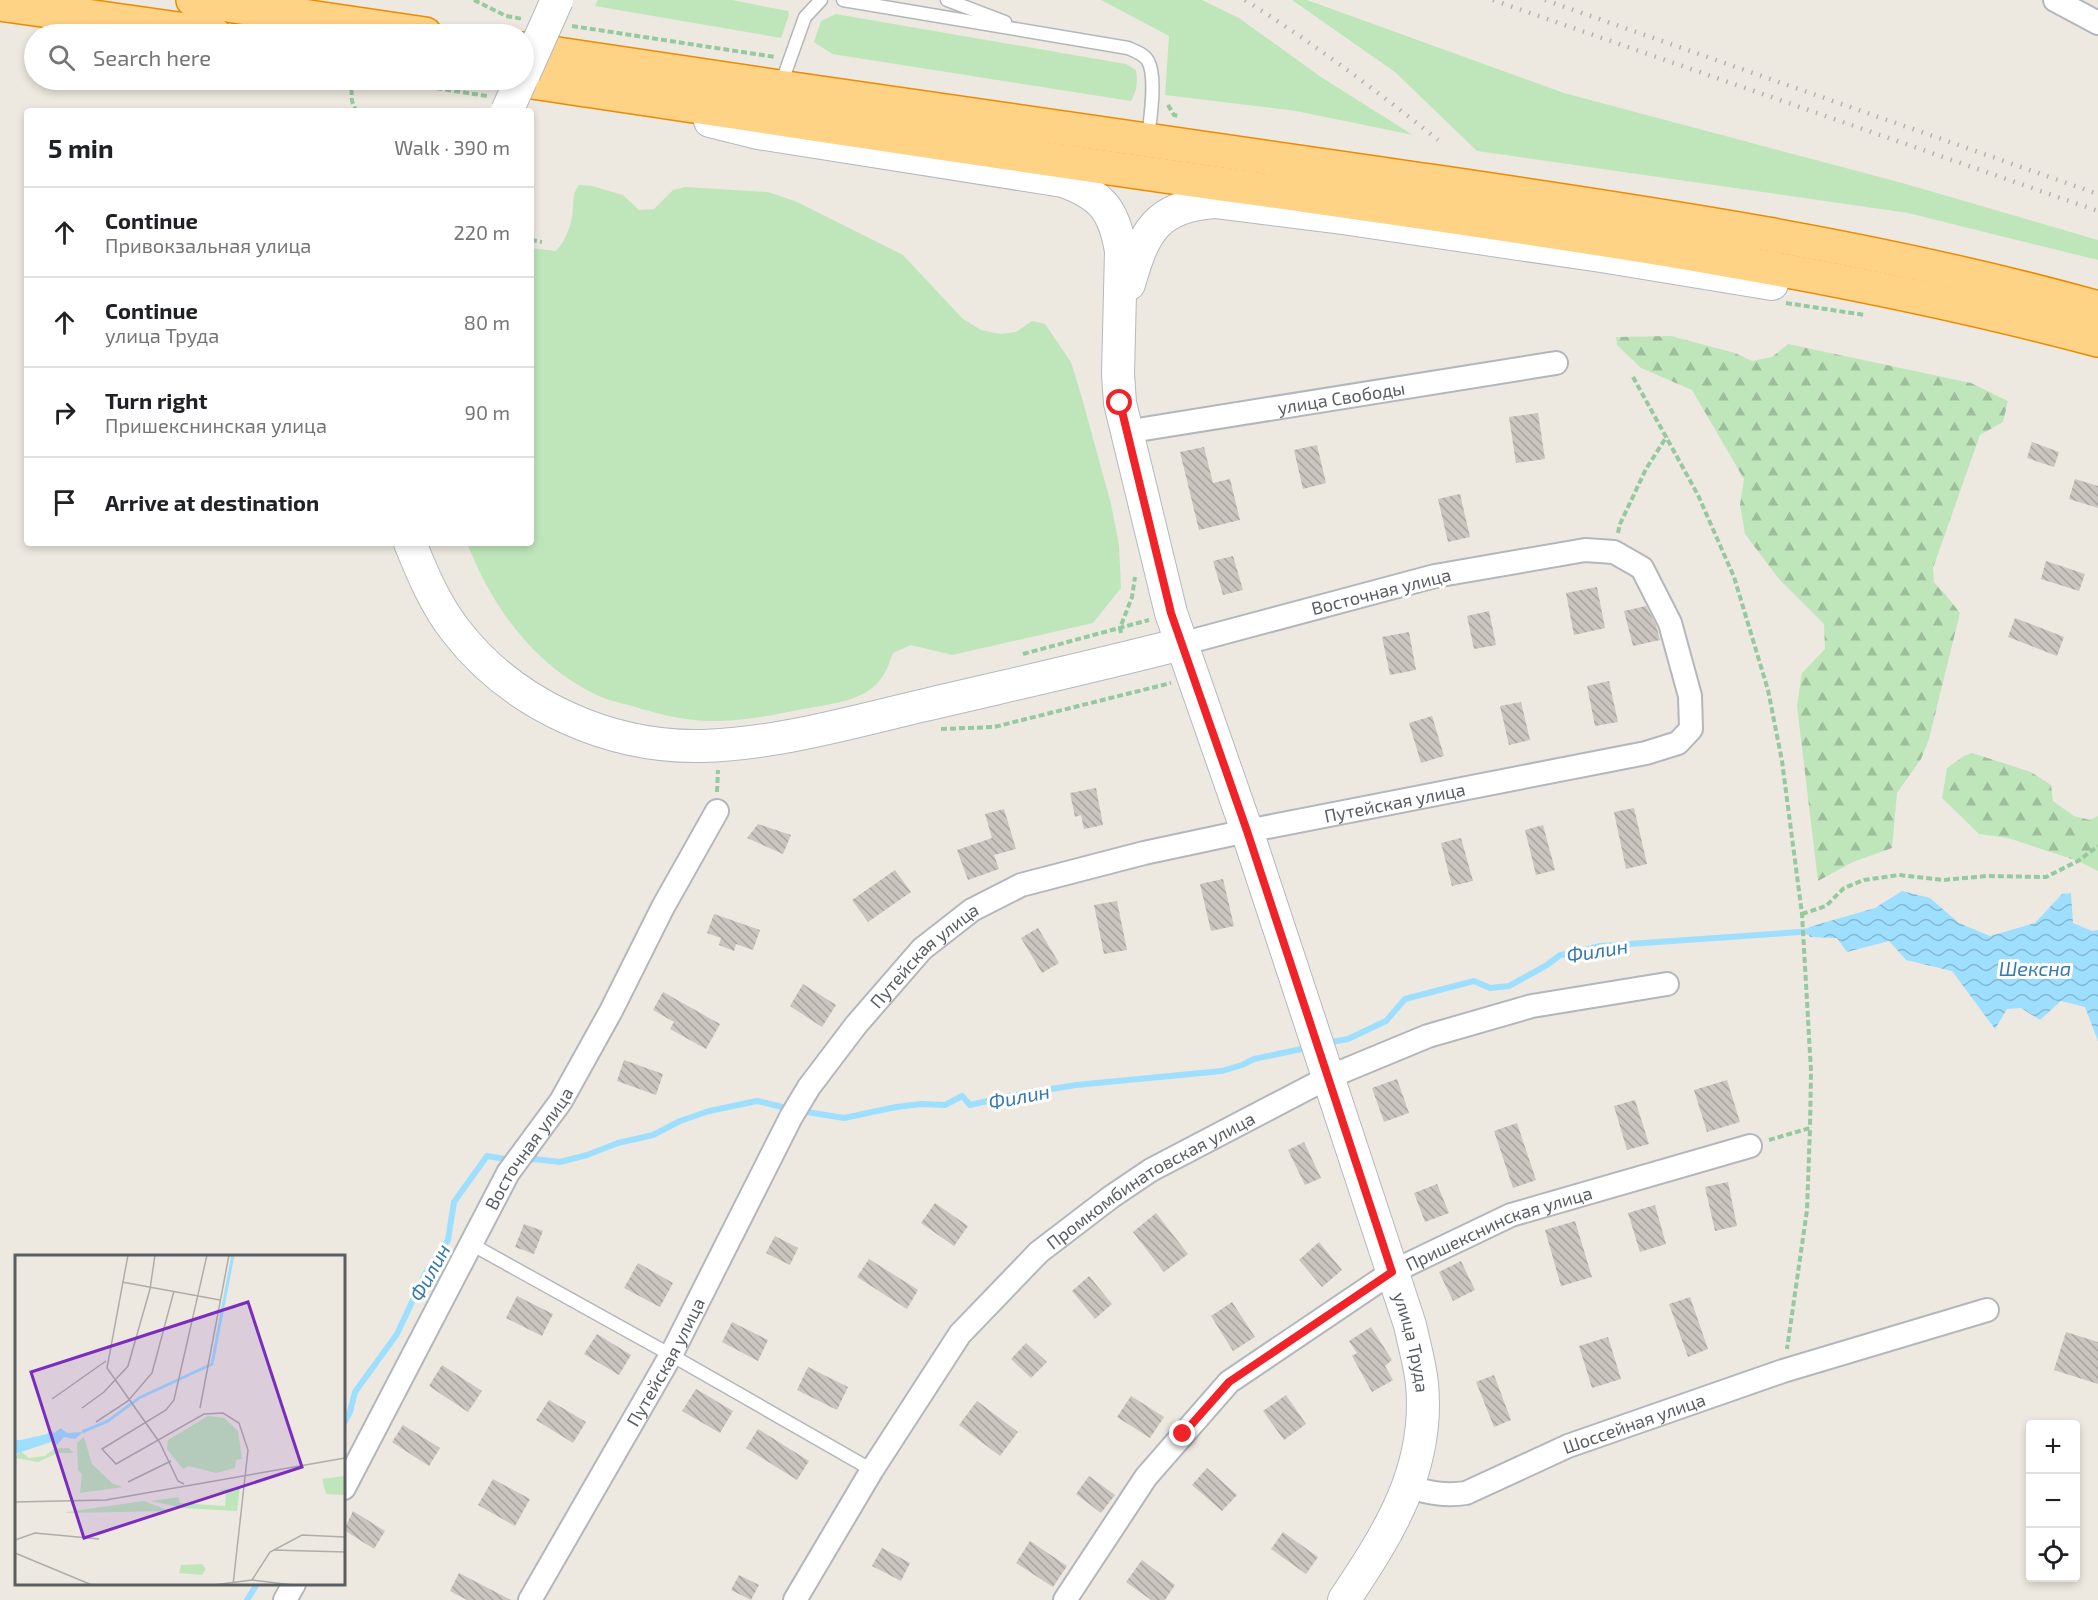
<!DOCTYPE html>
<meta charset="utf-8">
<style>
body{margin:0;font-family:"Exo 2",sans-serif;background:#f2f2f2;color:#202124}
.controls{position:absolute;right:18px;bottom:18px;display:grid;overflow:hidden;border-radius:6px;box-shadow:0 3px 9px #0003}
.controls button{width:54px;height:54px;display:grid;place-items:center;padding:0;border:0;border-bottom:2px solid #e0e0e0;background:#fff;color:#202124;font:30px sans-serif}
.stop{position:absolute;width:18px;height:18px;margin:-14px;border:4px solid #f02328;border-radius:50%;background:#fff}
.stop.end{background:#f02328;border-color:#fff;box-shadow:0 2px 6px #0008}
.list{margin:0;padding:0;list-style:none}
h2{display:flex;justify-content:space-between;align-items:center;height:78px;margin:0;padding:0 24px;font-size:26px}
h2 small{font-size:20px;font-weight:400;color:#757577}
.list li{display:grid;grid-template-columns:39px 1fr auto;gap:18px;align-items:center;box-sizing:border-box;height:90px;padding:0 24px;border-top:2px solid #e0e0e0}
.list b{display:block;font-size:22px;white-space:nowrap}
.list p{margin:0;font-size:20px;white-space:nowrap;color:#757577}
.list em{font-size:20px;font-style:normal;color:#757577}
.icon{flex:none;width:33px;height:33px;fill:none;stroke:currentColor;stroke-width:2;stroke-linecap:round;stroke-linejoin:round}
.map{position:relative;flex:none;width:2098px;height:1600px;overflow:hidden}
.search{position:absolute;background:#fff;box-shadow:0 3px 9px #0003;left:24px;top:24px;width:510px;height:66px;display:flex;align-items:center;gap:15px;box-sizing:border-box;padding:0 21px;border-radius:33px;color:#757577;font-size:22px}
.panel{position:absolute;background:#fff;box-shadow:0 3px 9px #0003;left:24px;top:108px;width:510px;height:438px;border-radius:6px}
.map>svg:first-child{display:block}
</style>
<div class="map">
<svg width="2098" height="1600" viewBox="0 0 2098 1600">
<defs>
<pattern id="forest-firs" width="22" height="20" patternUnits="userSpaceOnUse" patternTransform="scale(1.5)"><rect width="22" height="20" fill="#bfe6bb"/><path d="M5 1l3.5 6h-7zM16 11l3.5 6h-7z" fill="#9ebe9b"/></pattern>
<pattern id="water-waves" width="16" height="10" patternUnits="userSpaceOnUse" patternTransform="scale(1.5)"><rect width="16" height="10" fill="#9edfff"/><path d="M0 5q4-4 8 0t8 0" fill="none" stroke="#84b8d2"/></pattern>
<pattern id="building-back-hatch" width="6" height="6" patternUnits="userSpaceOnUse" patternTransform="scale(1.5)"><rect width="6" height="6" fill="#cac5bf"/><path d="M-1 5l2 2M0 0l6 6M5-1l2 2" fill="none" stroke="#a7a39f"/></pattern>
</defs>
<rect width="100%" height="100%" fill="#ede9e0"/>
<g fill="#bfe6bb">
<path d="M598,0H732L788,11L789,15L781,38L595,6Z"/>
<path d="M1101,0H1202L1239,18L1321,77L1413,135L1296,111L1165,95L1169,36Z"/>
<path d="M1292,0H1307L1564,93L1906,184L2098,240V260L1908,213L1477,151L1395,72Z"/>
<path d="M836,14L1126,64L1136,70C1138,82 1137,90 1131,101L832,54L814,42L821,21Z"/>
<path d="M579,185L592,186L623,195L639,210L654,209L673,190L685,187L768,192L795,201L903,255L963,319L981,330L1000,334L1016,332L1032,321L1045,324L1071,362L1082,398L1111,504L1119,545L1121,588L1093,623L952,655L911,645L893,653C890,660 888,668 884,674C868,703 827,704 798,710C769,716 738,722 708,721C682,720 657,714 632,706C622,703 611,701 601,697C535,667 493,609 467,543H531V248L556,251C565,241 569,231 572,217C574,205 571,195 579,185Z"/>
</g>
<g fill="url(#forest-firs)">
<path d="M1671,336L1735,353L1752,361L1772,357L1788,344L1971,383L2008,401L2003,422L1980,435L1933,568L1934,582L1945,594L1960,613L1929,739L1921,759L1897,793L1892,848L1853,862L1818,881L1797,706L1802,673L1825,649L1824,624L1779,579L1745,534L1740,505L1744,479L1692,390L1641,368L1617,345L1616,337Z"/>
<path d="M1972,753L2031,772L2051,785L2053,801L2074,816L2090,820L2098,816V871L2078,861L2008,838L1979,834L1942,798L1947,768L1964,756Z"/>
</g>
<path fill="url(#water-waves)" d="M1902,891L1930,898L1959,923L1990,936L2035,923L2062,894L2071,893L2073,923L2092,931L2098,930V1041L2085,1007L2061,1001L2040,1020L2021,1008L2007,1009L1995,1029L1952,971L1906,960L1889,941L1847,952L1837,938L1810,937L1807,932L1809,927L1875,908Z"/>
<g fill="none" stroke-linecap="round" stroke-linejoin="round">
<g stroke="#9edfff" stroke-width="6">
<path d="M1326,1043L1348,1039L1386,1021L1405,999L1474,981L1490,988L1509,986L1547,965L1560,955L1577,952L1600,946L1814,931"/>
<path d="M801,1111L844,1118L896,1107L921,1104L945,1105L962,1096L970,1105L1009,1096L1076,1085L1222,1071L1242,1065L1254,1059L1311,1047"/>
<path d="M524,1161L534,1159L560,1162L587,1155L618,1143L653,1135L680,1121L709,1111L757,1101L791,1109"/>
<path d="M344,1423L350,1412L355,1392L397,1334L425,1274L448,1240L454,1202L487,1156L511,1160"/>
<path d="M247,1600L257,1584"/>
</g>
</g>
<g fill="url(#building-back-hatch)">
<path d="M1538,413L1545,459L1516,463L1509,417Z"/>
<path d="M2032,442L2059,452L2054,467L2027,458Z"/>
<path d="M1317,445L1326,483L1303,489L1294,450Z"/>
<path d="M1204,447L1213,483L1230,479L1240,520L1199,530L1180,452Z"/>
<path d="M2075,479L2098,486V508L2069,499Z"/>
<path d="M1460,494L1470,537L1448,542L1438,499Z"/>
<path d="M1233,556L1243,590L1223,595L1213,561Z"/>
<path d="M2046,561L2085,574L2079,591L2041,579Z"/>
<path d="M1597,587L1605,628L1574,635L1566,593Z"/>
<path d="M1646,606L1656,625L1660,640L1633,646L1624,611Z"/>
<path d="M1489,611L1496,645L1474,649L1467,616Z"/>
<path d="M2015,618L2064,637L2057,656L2008,637Z"/>
<path d="M1409,632L1416,670L1390,675L1382,637Z"/>
<path d="M1609,681L1618,722L1595,726L1587,686Z"/>
<path d="M1521,702L1530,740L1509,745L1500,706Z"/>
<path d="M1432,716L1444,756L1421,763L1409,723Z"/>
<path d="M1096,788L1103,825L1084,829L1081,815L1075,817L1070,793Z"/>
<path d="M1634,808L1647,864L1626,869L1614,812Z"/>
<path d="M1004,809L1016,849L994,855L999,869L968,880L957,850L992,838L985,814Z"/>
<path d="M758,824L791,835L783,854L747,838Z"/>
<path d="M1543,825L1555,870L1536,875L1525,830Z"/>
<path d="M1461,838L1473,881L1452,886L1441,843Z"/>
<path d="M895,870L911,892L868,922L852,900Z"/>
<path d="M1223,879L1234,926L1211,931L1200,884Z"/>
<path d="M1117,901L1127,950L1104,954L1094,905Z"/>
<path d="M714,914L760,930L753,950L736,944L734,951L719,945L721,938L707,933Z"/>
<path d="M1038,928L1059,963L1042,973L1021,938Z"/>
<path d="M803,984L836,1005L822,1027L790,1006Z"/>
<path d="M663,992L720,1024L706,1049L670,1029L674,1022L653,1010Z"/>
<path d="M624,1060L663,1074L656,1095L617,1081Z"/>
<path d="M1397,1079L1409,1113L1384,1122L1372,1088Z"/>
<path d="M1727,1080L1740,1122L1707,1132L1694,1090Z"/>
<path d="M1635,1100L1649,1144L1627,1150L1614,1106Z"/>
<path d="M1517,1123L1536,1180L1513,1188L1494,1131Z"/>
<path d="M1304,1142L1321,1178L1305,1185L1288,1150Z"/>
<path d="M1728,1182L1737,1226L1715,1231L1705,1187Z"/>
<path d="M1437,1184L1449,1213L1425,1222L1414,1193Z"/>
<path d="M935,1203L968,1226L954,1246L921,1223Z"/>
<path d="M1655,1205L1666,1244L1640,1252L1628,1213Z"/>
<path d="M1156,1213L1188,1254L1164,1272L1133,1232Z"/>
<path d="M1575,1221L1592,1277L1561,1286L1545,1230Z"/>
<path d="M524,1224L543,1231L534,1254L515,1247Z"/>
<path d="M775,1236L798,1248L790,1265L766,1253Z"/>
<path d="M1319,1242L1342,1270L1322,1287L1299,1260Z"/>
<path d="M869,1259L918,1290L907,1309L857,1277Z"/>
<path d="M1461,1261L1475,1290L1453,1301L1439,1272Z"/>
<path d="M638,1263L673,1283L660,1307L624,1288Z"/>
<path d="M1089,1276L1112,1304L1095,1319L1072,1291Z"/>
<path d="M517,1296L553,1314L542,1336L506,1318Z"/>
<path d="M1690,1297L1708,1349L1688,1357L1669,1304Z"/>
<path d="M1232,1302L1255,1337L1233,1351L1211,1316Z"/>
<path d="M732,1322L768,1340L758,1361L722,1342Z"/>
<path d="M1371,1327L1392,1360L1385,1366L1393,1380L1372,1392L1352,1356L1357,1353L1349,1341Z"/>
<path d="M2066,1332L2098,1342V1384L2054,1370Z"/>
<path d="M597,1334L631,1355L619,1375L584,1354Z"/>
<path d="M1608,1337L1621,1379L1592,1388L1579,1346Z"/>
<path d="M1026,1343L1047,1362L1031,1378L1011,1359Z"/>
<path d="M442,1365L482,1391L468,1412L429,1386Z"/>
<path d="M808,1367L848,1387L837,1410L797,1390Z"/>
<path d="M1494,1375L1511,1420L1494,1427L1476,1382Z"/>
<path d="M696,1389L733,1411L720,1433L682,1411Z"/>
<path d="M1286,1395L1306,1424L1284,1440L1263,1411Z"/>
<path d="M1131,1396L1164,1417L1150,1438L1117,1417Z"/>
<path d="M549,1400L586,1422L573,1443L536,1420Z"/>
<path d="M977,1401L1018,1432L1000,1456L959,1425Z"/>
<path d="M403,1425L440,1448L429,1466L392,1442Z"/>
<path d="M758,1429L809,1461L797,1480L746,1448Z"/>
<path d="M1207,1468L1237,1495L1222,1511L1192,1485Z"/>
<path d="M1089,1476L1115,1495L1101,1513L1076,1494Z"/>
<path d="M493,1479L530,1499L515,1526L478,1505Z"/>
<path d="M353,1511L385,1531L374,1549L344,1530Z"/>
<path d="M1283,1532L1318,1557L1306,1574L1271,1549Z"/>
<path d="M1030,1541L1067,1566L1053,1587L1016,1563Z"/>
<path d="M882,1548L910,1563L901,1581L872,1566Z"/>
<path d="M1142,1560L1175,1585L1165,1600H1151L1126,1582Z"/>
<path d="M459,1573L511,1600H467L450,1591Z"/>
<path d="M739,1575L759,1585L751,1600L731,1590Z"/>
</g>
<g fill="none" stroke-linecap="round" stroke-linejoin="round">
<g stroke="#b3b7bc" stroke-width="15">
<g id="lane">
<path d="M843,0L1128,48C1135,51 1144,54 1148,61C1157,77 1150,120 1148,138"/>
<path d="M947,0L1005,22"/>
<path d="M780,87L805,17L821,0"/>
<path d="M471,1244L671,1355L872,1470"/>
</g>
</g>
<g stroke="#b3b7bc" stroke-width="26">
<g id="street">
<path d="M2055,0L2098,23"/>
<path id="s1" d="M1125,432L1556,363"/>
<path id="s2" d="M1409,1487C1429,1493 1445,1496 1466,1493L1568,1446L1783,1371L1987,1310"/>
<path id="s3" d="M344,1488L508,1173L561,1101L611,1011L663,907L717,811"/>
<path d="M285,1600L294,1584"/>
<path id="s4" d="M530,1600L671,1355L791,1117L809,1087L856,1025L922,949L972,910L1021,885L1144,853L1247,831L1646,753L1678,743L1691,729L1690,696L1670,623L1642,568L1614,552L1585,550L1435,576L1181,644"/>
<path id="s5" d="M795,1600L872,1470L960,1334L1039,1252L1111,1197L1151,1170L1329,1077L1428,1036L1532,1006L1667,984"/>
<path id="s6" d="M1065,1600L1146,1477L1229,1382L1392,1272L1511,1215L1750,1146"/>
</g>
</g>
<g stroke="#b4b9be" stroke-width="34">
<g id="secondary">
<path id="s7" d="M710,121L758,133L1063,181C1102,195 1114,210 1121,251L1118,374L1120,403L1171,613L1247,831L1410,1325C1414,1344 1420,1364 1422,1384C1430,1468 1389,1533 1344,1600"/>
<path d="M1129,284C1144,232 1156,206 1215,202L1342,218L1601,256L1772,284"/>
<path d="M410,543C422,573 436,606 456,631C513,705 609,748 702,746C777,744 852,722 925,705C1010,685 1096,666 1181,644"/>
</g>
</g>
<g stroke="#ed8a00" stroke-width="36">
<g id="highway">
<path d="M193,0L425,34"/>
<path d="M0,4L214,34"/>
<path d="M524,49C812,93 1100,133 1389,175C1627,210 1866,243 2098,308"/>
<path d="M518,80C765,116 1011,155 1258,189C1540,229 1823,267 2098,340"/>
</g>
</g>
<g stroke="#95c99f" stroke-width="4" stroke-dasharray="6 3" stroke-linecap="butt">
<path d="M474,0L506,16L523,19"/>
<path d="M572,26L775,57"/>
<path d="M351,80L352,101L356,111"/>
<path d="M383,80L487,96"/>
<path d="M1168,105L1174,115L1178,116"/>
<path d="M531,240L542,242"/>
<path d="M1786,303L1865,315"/>
<path d="M1633,377L1698,495L1734,577L1768,690L1782,761L1802,914L1811,1071L1810,1128"/>
<path d="M1618,533L1620,524L1646,469L1667,436"/>
<path d="M1121,633L1120,628L1132,597L1135,577"/>
<path d="M1023,654L1149,620"/>
<path d="M941,729L994,727L1171,683"/>
<path d="M717,792L718,770"/>
<path d="M1802,914L1826,906L1844,888L1864,880L1899,875L1943,880L1987,876L2046,877L2078,861L2098,846"/>
<path d="M1769,1140L1810,1128L1807,1210L1787,1349"/>
</g>
<use href="#lane" stroke="#fff" stroke-width="12"/>
<use href="#street" stroke="#fff" stroke-width="22"/>
<use href="#secondary" stroke="#fff" stroke-width="32"/>
<use href="#highway" stroke="#ffd385" stroke-width="33"/>
<g stroke="#b2b3b3" stroke-width="4.5" stroke-dasharray="1.5 8" stroke-linecap="butt">
<path d="M1245,0C1313,43 1376,90 1438,140"/>
<path d="M1493,0L2098,211"/>
<path d="M1545,0L2098,194"/>
</g>
<g stroke="#b4b9be" stroke-width="34" stroke-linecap="butt">
<g id="secondary-bridge">
<path d="M524,74L557,0"/>
<path d="M507,111L521,80"/>
</g>
</g>
<use href="#secondary-bridge" stroke="#fff" stroke-width="32"/>
</g>
<g fill="none" stroke-linecap="round" stroke-linejoin="round">
<path stroke="#f02328" stroke-width="8" d="M1120,403L1171,613L1247,831L1392,1272L1229,1382L1183,1434"/>
</g>
<g text-anchor="middle" dominant-baseline="central" stroke-width="6" stroke-linejoin="round" paint-order="stroke">
<g font-size="18" fill="#595e62" stroke="#fff">
<text stroke="none"><textPath href="#s1" startOffset="219">улица Свободы</textPath></text>
<text transform="translate(1381 591) rotate(-14)">Восточная улица</text>
<text stroke="none"><textPath href="#s4" startOffset="1264">Путейская улица</textPath></text>
<text stroke="none"><textPath href="#s4" startOffset="760">Путейская улица</textPath></text>
<text stroke="none"><textPath href="#s3" startOffset="387">Восточная улица</textPath></text>
<text stroke="none"><textPath href="#s5" startOffset="560">Промкомбинатовская улица</textPath></text>
<text stroke="none"><textPath href="#s6" startOffset="586">Пришекснинская улица</textPath></text>
<text stroke="none"><textPath href="#s7" startOffset="1592">улица Труда</textPath></text>
<text stroke="none"><textPath href="#s4" startOffset="274">Путейская улица</textPath></text>
<text stroke="none"><textPath href="#s2" startOffset="240">Шоссейная улица</textPath></text>
</g>
<g font-size="20" font-style="italic" fill="#367bac" stroke="#fff">
<text transform="translate(1597 950) rotate(-9)">Филин</text>
<text x="2035" y="968">Шексна</text>
<text transform="translate(1019 1096) rotate(-11)">Филин</text>
<text transform="translate(429 1272) rotate(-61)">Филин</text>
</g>
</g>
<g transform="translate(15 1255)">
<rect width="330" height="330" fill="#ede9e0"/>
<path d="M193,161L209,163L223,176L227,204L221,205L220,213L201,218L174,211L168,214L152,194L153,185ZM225,232L222,256L167,253L136,246L163,242L165,248L210,251L211,237L205,235ZM129,246L155,256L52,258V257ZM187,309L191,314L187,320L164,318L166,310Z" fill="#bfe6bb"/>
<path d="M69,182L77,209L98,229L108,232L65,238L67,219L63,215L62,188ZM40,193H54L59,198H43L23,207L0,203L5,196L14,203L30,201ZM330,221V240L311,239L307,224Z" fill="#bfe6bb"/>
<path d="M46,173L52,178L68,177L60,184L49,182L42,190L39,186L0,199V176L1,185H6L32,179L35,175L39,178Z" fill="#9edfff"/>
<path fill="none" stroke="#9edfff" stroke-width="3" d="M67,177L93,166L124,143L197,109L218,0"/>
<path fill="none" stroke="#aeadaa" stroke-width="1.5" d="M113,0L92,113L145,188L163,226L169,229M192,0L159,145L151,155L87,194L101,209L189,159L208,158L224,168L233,195L218,330M107,27L205,45M37,144L91,106M67,153L89,137L113,111L135,34L140,0M185,153L214,0M81,167L113,146L137,118L159,36M113,227L156,206M0,247L91,245L330,203M0,285L20,278L84,284M258,295L330,297M0,298L77,330M237,325L255,297L287,280L330,282M199,330L237,325L278,330"/>
<path fill="#7b2cbf" fill-opacity="0.15" stroke="#7b2cbf" stroke-width="3" d="M233,47L287,212L69,283L16,117Z"/>
<rect width="330" height="330" fill="none" stroke="#595e62" stroke-width="3"/>
</g>
</svg>
<div class="controls">
<button>+</button>
<button>−</button>
<button><svg class="icon" aria-label="locate" viewBox="0 0 24 24"><circle cx="12" cy="12" r="6"/><path d="M12 2v4M12 18v4M2 12h4M18 12h4"/></svg></button>
</div>
<div class="stop" style="left:1120px;top:403px"></div>
<div class="stop end" style="left:1183px;top:1434px"></div>
<div class="search"><svg class="icon" aria-label="search" viewBox="0 0 24 24"><circle cx="10" cy="10" r="6"/><path d="M15 15l6 6"/></svg>Search here</div>
<section class="panel">
<h2>5 min<small>Walk · 390 m</small></h2>
<ul class="list">
<li><svg class="icon" aria-label="ahead" viewBox="0 0 24 24"><path d="M12 20V5M6 11l6-6 6 6"/></svg><div><b>Continue</b><p>Привокзальная улица</p></div><em>220 m</em></li>
<li><svg class="icon" aria-label="ahead" viewBox="0 0 24 24"><path d="M12 20V5M6 11l6-6 6 6"/></svg><div><b>Continue</b><p>улица Труда</p></div><em>80 m</em></li>
<li><svg class="icon" aria-label="right" viewBox="0 0 24 24"><path d="M7 20v-9h11M14 6l5 5-5 5"/></svg><div><b>Turn right</b><p>Пришекснинская улица</p></div><em>90 m</em></li>
<li><svg class="icon" aria-label="arrive" viewBox="0 0 24 24"><path d="M6 21V4h12l-3 4 3 4H6"/></svg><div><b>Arrive at destination</b></div></li>
</ul>
</section>
</div>
